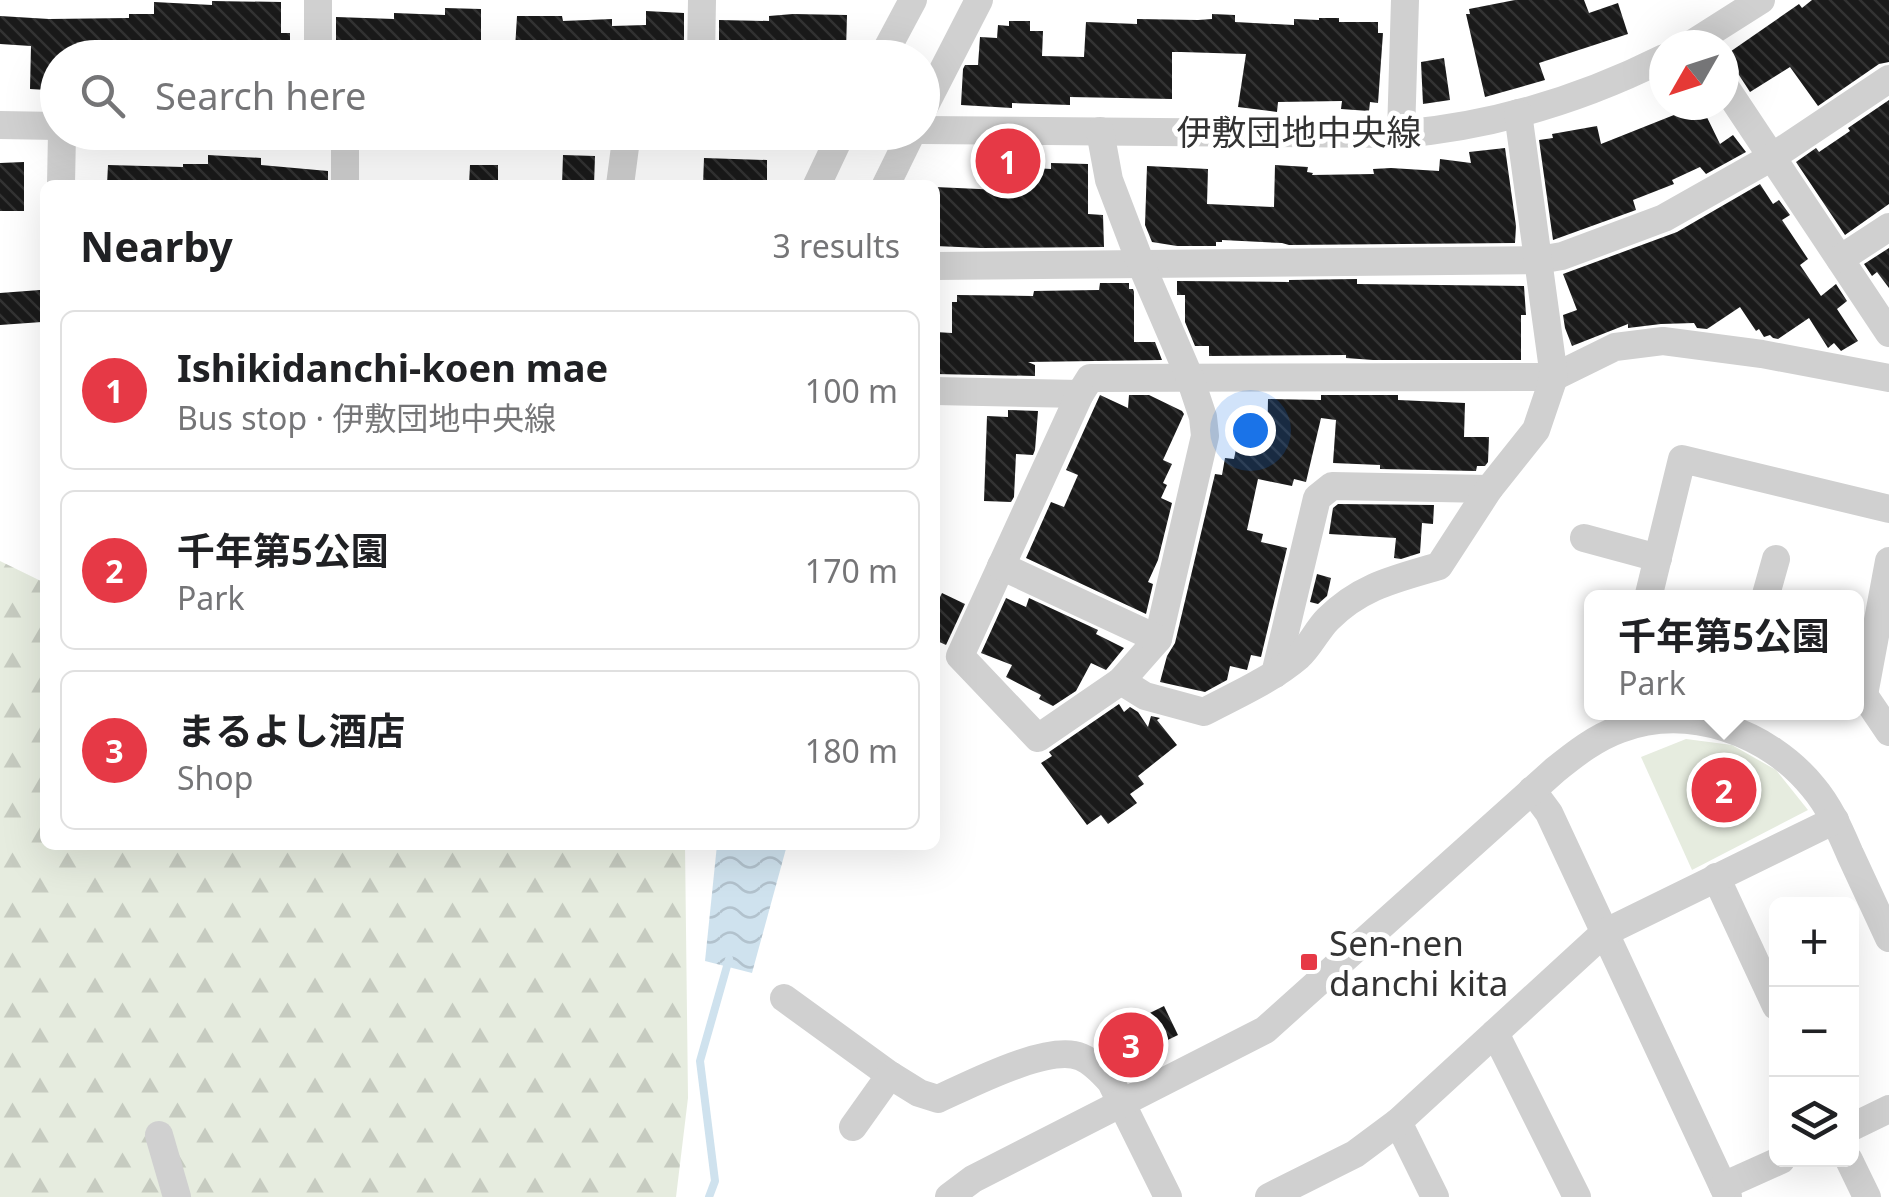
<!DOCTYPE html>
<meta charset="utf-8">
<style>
body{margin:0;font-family:"Noto Sans","Noto Sans JP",sans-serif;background:#f6f6f6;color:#202124}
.controls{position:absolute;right:30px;bottom:30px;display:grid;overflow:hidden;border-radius:15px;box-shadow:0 10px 40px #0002}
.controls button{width:90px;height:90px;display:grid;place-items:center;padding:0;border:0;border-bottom:2px solid #e0e0e0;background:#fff;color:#202124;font:50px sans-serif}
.compass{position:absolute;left:1649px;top:30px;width:90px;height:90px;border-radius:50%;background:#fff;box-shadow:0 10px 40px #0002;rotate:231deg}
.you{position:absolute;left:1250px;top:430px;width:35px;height:35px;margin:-25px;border:8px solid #fff;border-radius:50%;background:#1a73e8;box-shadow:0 0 0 15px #1a73e833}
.badge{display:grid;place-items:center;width:65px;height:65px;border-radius:50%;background:#e63946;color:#fff;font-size:32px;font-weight:700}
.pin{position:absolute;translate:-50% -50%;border:5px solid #fff;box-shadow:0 2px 10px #0006}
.popup{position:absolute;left:1584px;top:590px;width:280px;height:130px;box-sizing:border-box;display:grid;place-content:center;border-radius:15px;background:#fff;filter:drop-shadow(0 2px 8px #0005);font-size:32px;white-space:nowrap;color:#757577}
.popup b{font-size:38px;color:#202124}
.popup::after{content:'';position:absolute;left:50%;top:100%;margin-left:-20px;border:20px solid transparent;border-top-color:#fff}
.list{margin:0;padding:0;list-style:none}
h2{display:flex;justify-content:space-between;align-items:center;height:130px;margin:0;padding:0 40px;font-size:42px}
h2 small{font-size:32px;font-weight:400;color:#757577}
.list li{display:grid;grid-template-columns:65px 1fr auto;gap:30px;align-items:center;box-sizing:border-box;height:160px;margin:0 20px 20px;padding:0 20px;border:2px solid #e0e0e0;border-radius:15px}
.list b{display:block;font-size:38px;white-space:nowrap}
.list p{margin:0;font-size:32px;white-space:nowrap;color:#757577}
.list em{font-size:32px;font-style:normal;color:#757577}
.icon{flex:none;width:55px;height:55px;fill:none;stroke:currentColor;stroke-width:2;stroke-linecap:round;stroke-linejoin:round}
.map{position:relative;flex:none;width:1889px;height:1197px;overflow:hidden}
.search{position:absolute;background:#fff;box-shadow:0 10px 40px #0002;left:40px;top:40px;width:900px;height:110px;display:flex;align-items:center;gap:25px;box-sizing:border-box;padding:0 35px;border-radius:55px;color:#757577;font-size:38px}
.panel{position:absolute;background:#fff;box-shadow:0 10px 40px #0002;left:40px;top:180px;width:900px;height:670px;border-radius:15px}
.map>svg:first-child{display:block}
</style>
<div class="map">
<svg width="1889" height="1197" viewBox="0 0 1889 1197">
<defs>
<pattern id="forest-firs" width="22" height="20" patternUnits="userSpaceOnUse" patternTransform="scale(2.5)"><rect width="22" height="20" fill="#e6ecdf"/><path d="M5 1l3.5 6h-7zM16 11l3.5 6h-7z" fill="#c6cbc0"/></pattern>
<pattern id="water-waves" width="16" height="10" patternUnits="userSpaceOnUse" patternTransform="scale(2.5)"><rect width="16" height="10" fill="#cfe2ee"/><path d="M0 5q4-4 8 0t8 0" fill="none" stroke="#b2c2cd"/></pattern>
<pattern id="building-back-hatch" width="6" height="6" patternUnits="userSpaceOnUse" patternTransform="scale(2.5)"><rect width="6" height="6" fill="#1a1a1a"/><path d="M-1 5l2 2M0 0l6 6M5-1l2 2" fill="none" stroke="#333"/></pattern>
</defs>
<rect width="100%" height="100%" fill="#fff"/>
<path fill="url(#forest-firs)" d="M0,561L45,583V845H685L688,1098L676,1197H0Z"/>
<path fill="#e6ecdf" d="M1686,739L1732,745L1776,770L1808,810L1692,870L1641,757Z"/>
<path fill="url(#water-waves)" d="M717,845H787L752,973L705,961Z"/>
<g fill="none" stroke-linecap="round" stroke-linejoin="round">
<path stroke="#cfe2ee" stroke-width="8" d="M709,1197L715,1181L700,1061L729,959"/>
</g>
<g fill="url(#building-back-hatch)">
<path d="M1515,0H1584L1589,13L1618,3L1628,34L1539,63L1545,80L1485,97L1466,14H1470L1469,9Z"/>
<path d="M1812,0H1889V62L1879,64L1818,106L1790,67L1750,92L1739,75L1724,62V56L1799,4L1802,8Z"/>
<path d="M212,1L281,2V33H290V58H58V90H47L30,89L31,46L0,44V16L49,19L129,18V14H154V2L212,5Z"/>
<path d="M445,8L481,9V58H380V50L336,48V17L394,19V13L445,15Z"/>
<path d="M646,11L684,13V46L669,45L668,58H592L593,48L515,49L517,16H562L563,21L612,19V26L646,25Z"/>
<path d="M793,14L847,15L846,51L734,49V40H719V20L769,21V16Z"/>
<path d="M1212,14L1235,15V22L1294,25V19L1319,20V18H1339V22H1378V33H1383L1378,103L1370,102L1369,111L1341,109L1342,101L1278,102L1277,112L1238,107L1246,54L1181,52H1172V99L1070,97V105L1012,103V108L961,105L963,69L965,65H978L980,37L997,38L998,25L1009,26V21H1030V31H1043L1042,56L1084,57L1086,22L1137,24V19L1198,20L1212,19Z"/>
<path d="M1444,58L1450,100L1423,104L1421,62Z"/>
<path d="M1889,100V204L1845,235L1796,162L1816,148L1819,152L1850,131L1848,128Z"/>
<path d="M1675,105H1701L1720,144L1733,135L1746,152L1706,174L1700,167L1672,180L1674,184L1633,200L1636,210L1553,240L1539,140L1553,138L1552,134L1597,126L1601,144L1679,113Z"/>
<path d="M1505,148L1516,226L1515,243L1289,245L1282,243L1222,240V242H1216V246H1177L1152,242L1145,225L1147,166L1208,169L1207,204L1274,207L1275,165L1308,167L1307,172L1313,173L1312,175L1374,174L1373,169L1391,168L1439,171L1440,159L1471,163L1469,152Z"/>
<path d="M208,155L261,158V165L328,171V185H107L108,165L183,167V164H208Z"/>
<path d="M563,155L595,156L594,185H562Z"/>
<path d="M704,158L767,160V185H703Z"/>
<path d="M24,162V211H0V163Z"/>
<path d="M1051,163L1088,164V214L1103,215L1104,247L982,248L935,246V187L1001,190L1002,173L1017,174V167L1051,169Z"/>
<path d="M470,165H498V185H469Z"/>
<path d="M1760,184L1773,204L1779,200L1790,215L1782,220L1808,259L1800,265L1821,296L1836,284L1847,301L1837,309L1858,341L1841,351L1834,343L1828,348L1809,318L1778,339L1773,338L1770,335L1764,337L1759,329L1756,331L1740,307L1707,329L1697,328L1694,323L1661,324L1628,328V324L1572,346L1565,328L1563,315L1577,310L1563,274L1677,232Z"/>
<path d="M1889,248V288L1877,272L1872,276L1864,264Z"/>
<path d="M1357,279V284L1524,286L1526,315H1521V360H1373L1346,358V355L1209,356V346H1195L1185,322V295H1177V281L1289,282V280Z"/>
<path d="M1100,283H1129V289H1133L1134,292V342H1155L1162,360L1028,362L1035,365V376L935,374V332L952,333V302H957V295L1033,296L1034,291L1099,290Z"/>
<path d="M40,290L42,322L0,325V293Z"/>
<path d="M1100,395L1128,408L1129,395H1149L1182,411L1184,414L1163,460L1172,464L1163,483L1167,485L1161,498L1172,503L1158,560L1148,582L1153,584L1146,614L1026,558L1051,502L1064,507L1078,475L1066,470Z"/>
<path d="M1321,395H1398V400L1465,403L1464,437H1489L1488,462L1485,466H1477L1476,471L1380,469V465L1333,463L1336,420L1321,418L1306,482L1294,479L1292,486L1258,479L1247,530L1263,534L1261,542L1287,548L1261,657L1251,655L1247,670L1230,666L1227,680L1205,692L1160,682L1167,656L1175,643L1215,474L1222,475L1225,458L1234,459L1237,444L1267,450L1268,399L1321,400Z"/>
<path d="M1008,410L1038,411L1035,450L1033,455L1016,454L1014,497L1011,502L984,501L987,416L1008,417Z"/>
<path d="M1338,504L1434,505L1433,524L1422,523L1420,553L1401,559L1394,558L1396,538L1329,534L1333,508Z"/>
<path d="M1317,574L1331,578L1327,596L1318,604L1310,602Z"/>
<path d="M942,593L965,604L946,645L935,640V607Z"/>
<path d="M1006,598L1026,607L1029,598L1098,630L1096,634L1124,648L1106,670L1091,663L1076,691L1053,706L1039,699L1041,695L1006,677L1012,665L981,653Z"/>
<path d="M1119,704L1124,712L1130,707L1138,712L1148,727L1151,716L1160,718L1157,720L1177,745L1138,776L1144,784L1130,794L1137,803L1108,824L1101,815L1087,825L1041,763L1052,756L1049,752Z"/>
<path d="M1164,1006L1178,1035L1118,1064L1106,1052L1099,1038Z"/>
</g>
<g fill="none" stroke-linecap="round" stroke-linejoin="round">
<g stroke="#d0d0d0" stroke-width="28">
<path d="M318,0V58"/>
<path d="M1690,45L1761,0"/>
<path d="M701,58L702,0"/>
<path d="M882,58L913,0"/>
<path d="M1724,85L1889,333"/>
<path d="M922,111L979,0"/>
<path d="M0,125L58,126"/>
<path d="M922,130L1401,134C1492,126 1582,99 1664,58"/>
<path d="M1401,134L1405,0"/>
<path d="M61,185L62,132"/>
<path d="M345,185V132"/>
<path d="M620,185L627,132"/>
<path d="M817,185L842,132"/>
<path d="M886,185L912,132"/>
<path d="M1840,259L1889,227"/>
<path d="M935,266L1539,260L1562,256L1664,218L1772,157L1889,79"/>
<path d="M935,391L1080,394L1090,378L1554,377L1615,347L1663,341L1762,354L1889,378"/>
<path d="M1080,394L960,656L1038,738L1121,681L1158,639L1205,436L1203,417L1190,378L1141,264L1109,180L1100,131"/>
<path d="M1584,538L1658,558"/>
<path d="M1001,566L1158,639"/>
<path d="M1648,598L1682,459L1889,509"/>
<path d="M1765,598L1776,559"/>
<path d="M1275,674L1317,498L1332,486L1489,489"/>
<path d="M1121,681L1145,696L1204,712C1236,695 1271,680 1299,656C1310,646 1317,630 1328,619C1361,586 1395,579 1439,566L1489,489L1536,430L1554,377L1518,113"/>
<path d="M1856,689L1864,695L1889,732"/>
<path d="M1864,695L1889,561"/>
<path d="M1532,790L1549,813L1728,1197"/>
<path d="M1716,877L1776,1006"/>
<path d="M784,998L890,1075L919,1093L938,1099C969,1085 1049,1043 1081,1057C1093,1062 1103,1073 1111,1082L1168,1197"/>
<path d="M1495,1033L1577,1197"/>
<path d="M1398,1122L1435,1197"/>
<path d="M853,1127L890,1075"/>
<path d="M1852,1127L1889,1109"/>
<path d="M159,1135L177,1197"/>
<path d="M1849,1160L1867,1197"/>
<path d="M1723,1186L1781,1160"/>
<path d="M949,1197L973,1179L1265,1030L1555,770C1575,754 1595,738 1620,729C1688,703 1768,732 1813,787C1830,807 1840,831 1850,854C1863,882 1876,910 1889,938"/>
<path d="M1269,1197L1355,1154L1398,1122L1604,933L1835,820"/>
</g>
</g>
<rect fill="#e63946" stroke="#fff" stroke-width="4" x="1299" y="952" width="20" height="20" rx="5"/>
<g text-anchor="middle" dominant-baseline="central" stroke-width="10" stroke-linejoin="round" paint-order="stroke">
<g font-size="35" fill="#333" stroke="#fff">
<text x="1299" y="131">伊敷団地中央線</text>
</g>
<g font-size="35" fill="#333" stroke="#fff" text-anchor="start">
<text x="1329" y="942">Sen-nen<tspan x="1329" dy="40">danchi kita</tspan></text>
</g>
</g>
</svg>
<div class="controls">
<button>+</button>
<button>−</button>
<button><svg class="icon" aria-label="layers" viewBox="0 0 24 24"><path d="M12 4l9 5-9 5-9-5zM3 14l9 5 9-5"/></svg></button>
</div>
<svg class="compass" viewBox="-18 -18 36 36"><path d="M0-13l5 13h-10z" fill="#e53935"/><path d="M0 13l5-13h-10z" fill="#757577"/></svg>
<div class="you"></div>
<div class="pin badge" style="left:1008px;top:161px">1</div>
<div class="pin badge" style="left:1724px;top:790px">2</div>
<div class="popup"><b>千年第5公園</b>Park</div>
<div class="pin badge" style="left:1131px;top:1045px">3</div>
<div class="search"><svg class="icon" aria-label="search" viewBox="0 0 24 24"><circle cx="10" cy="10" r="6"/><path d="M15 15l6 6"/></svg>Search here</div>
<section class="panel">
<h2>Nearby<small>3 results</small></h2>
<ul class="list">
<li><span class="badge">1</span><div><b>Ishikidanchi-koen mae</b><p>Bus stop · 伊敷団地中央線</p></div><em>100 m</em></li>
<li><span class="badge">2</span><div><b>千年第5公園</b><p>Park</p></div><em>170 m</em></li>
<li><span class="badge">3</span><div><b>まるよし酒店</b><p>Shop</p></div><em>180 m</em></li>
</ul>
</section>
</div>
